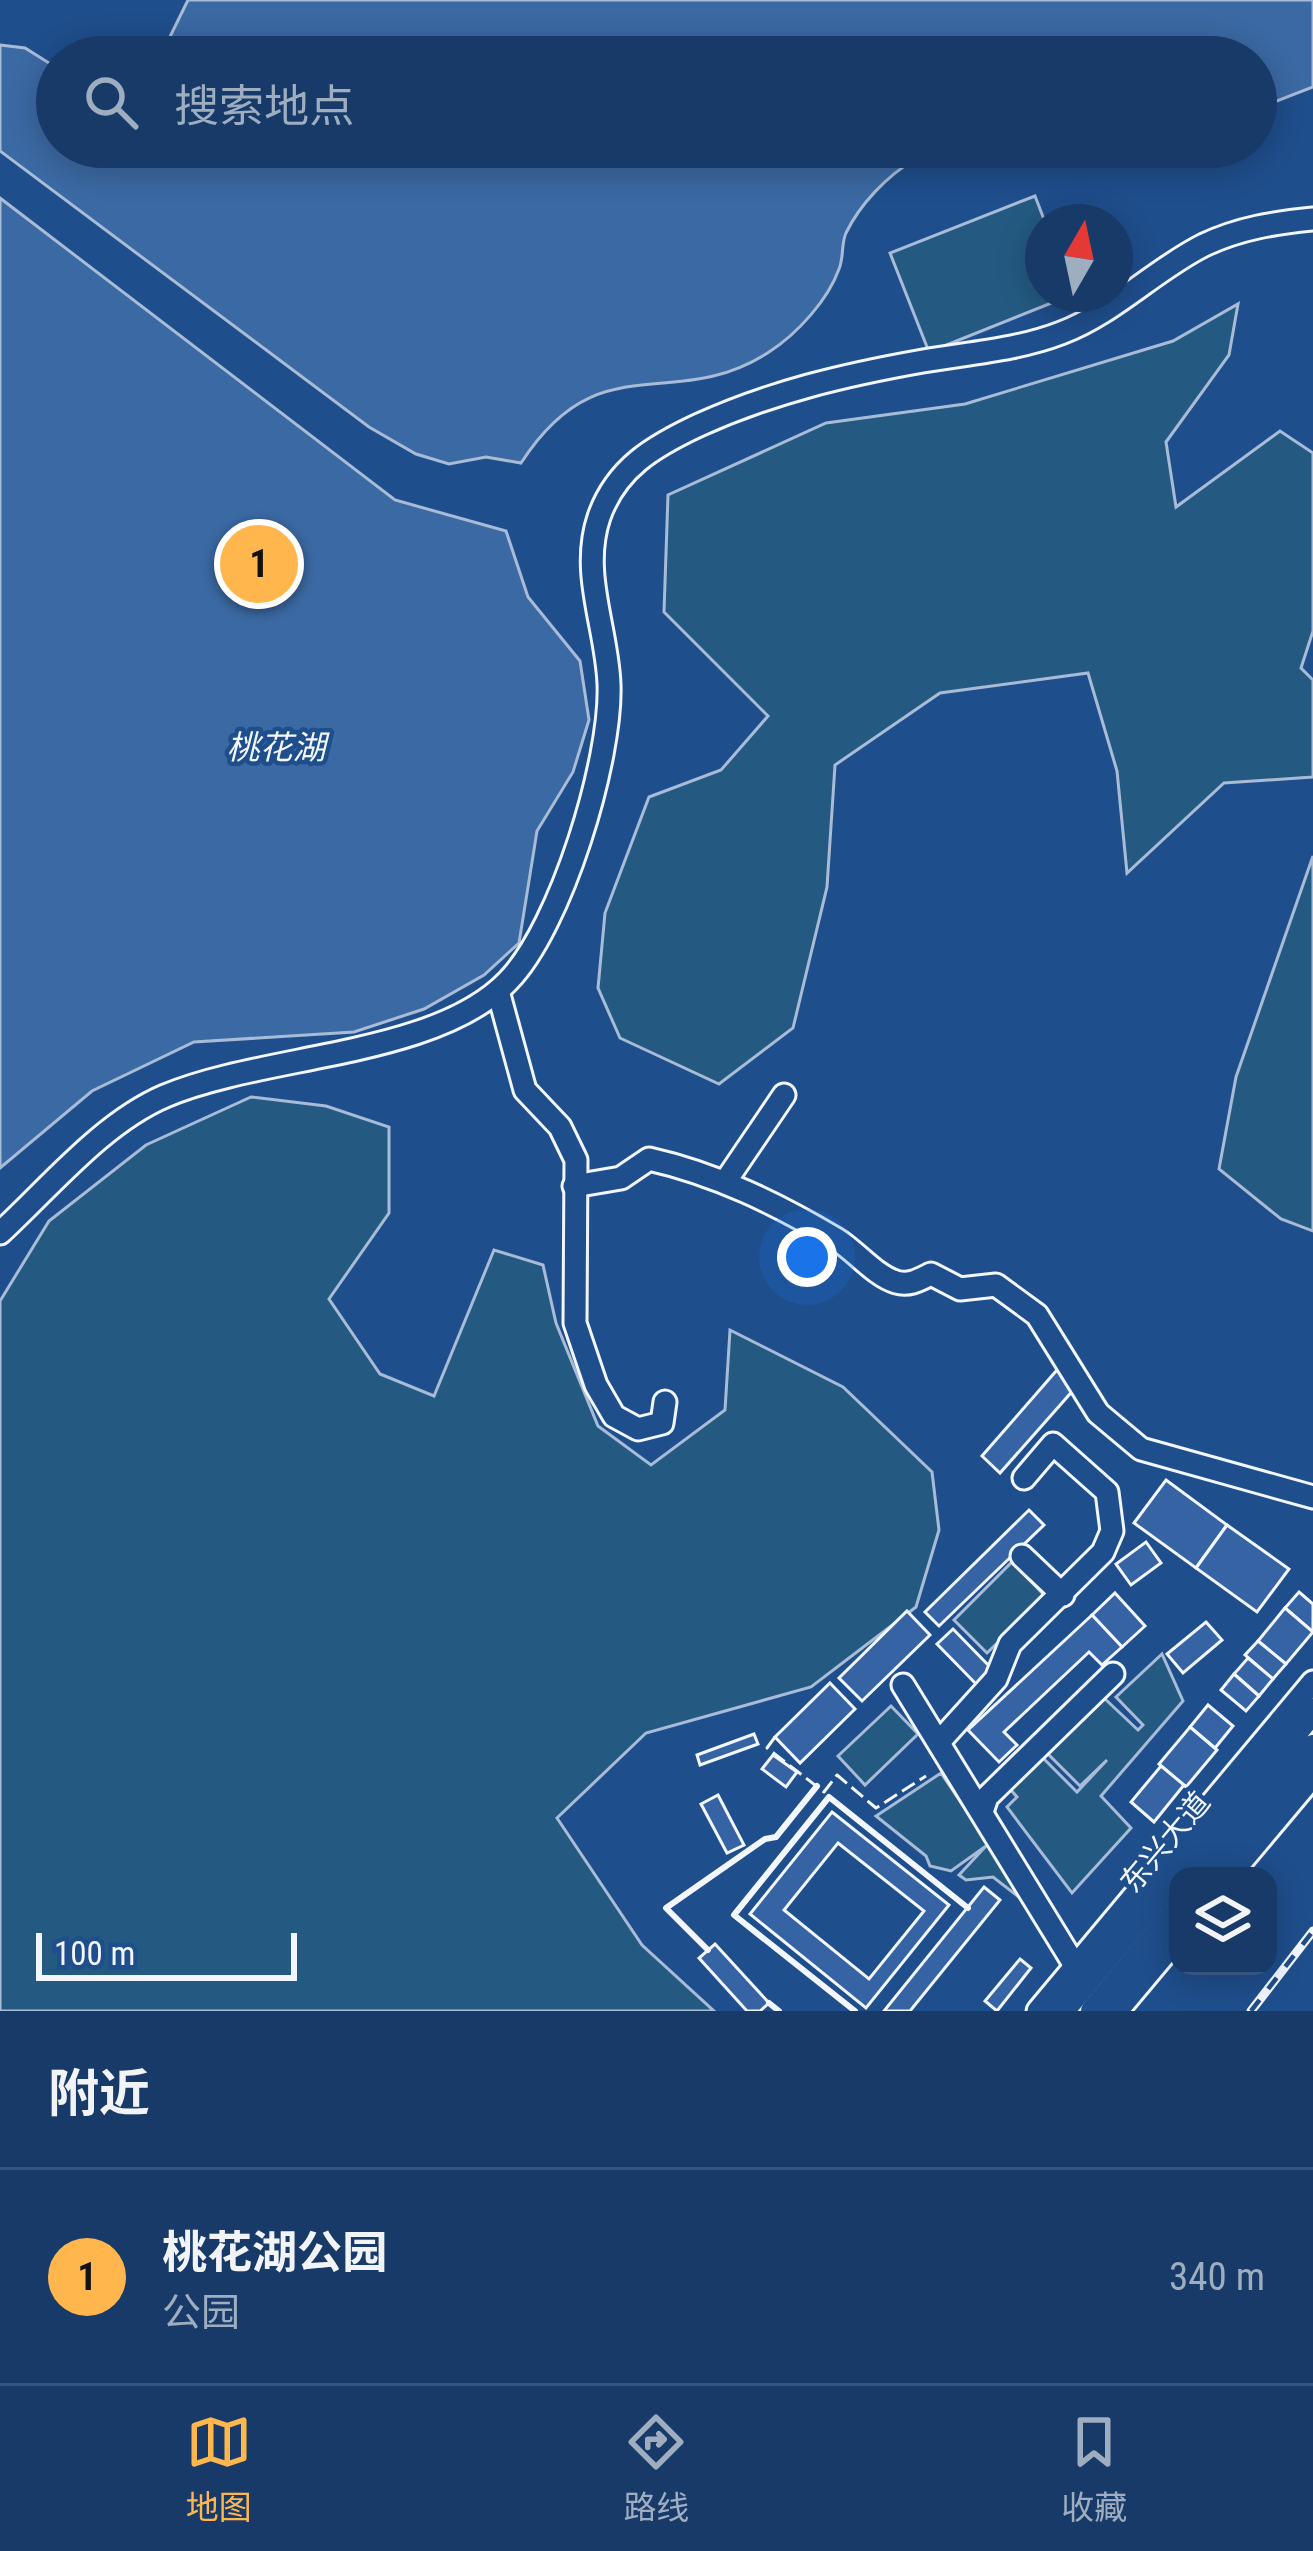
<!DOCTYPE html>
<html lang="zh">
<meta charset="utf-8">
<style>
body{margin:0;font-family:"Roboto Condensed","Noto Sans SC",sans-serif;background:#20416f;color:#f1f3f6}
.controls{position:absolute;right:36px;bottom:36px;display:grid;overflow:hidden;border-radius:24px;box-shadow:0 6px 30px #0003}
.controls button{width:108px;height:108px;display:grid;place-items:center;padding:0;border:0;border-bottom:3px solid #36547d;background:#173a69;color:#f1f3f6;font:60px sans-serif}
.compass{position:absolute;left:1025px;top:204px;width:108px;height:108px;border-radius:50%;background:#173a69;box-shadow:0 6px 30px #0003;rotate:9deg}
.scale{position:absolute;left:36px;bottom:30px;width:261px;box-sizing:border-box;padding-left:12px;border:6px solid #f2f6ff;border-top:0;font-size:33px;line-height:42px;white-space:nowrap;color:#f2f6ff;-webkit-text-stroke:9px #1f4e8c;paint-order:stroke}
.you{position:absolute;left:807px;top:1257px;width:42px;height:42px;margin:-30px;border:9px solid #fff;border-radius:50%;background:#1a73e8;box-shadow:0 0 0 18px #1a73e833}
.badge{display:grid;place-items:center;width:78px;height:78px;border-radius:50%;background:#ffb74d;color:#111;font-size:39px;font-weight:700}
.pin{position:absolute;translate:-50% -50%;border:6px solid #fff;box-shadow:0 3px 12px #0006}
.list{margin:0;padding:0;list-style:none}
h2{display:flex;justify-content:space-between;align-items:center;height:156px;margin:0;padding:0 48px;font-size:51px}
h2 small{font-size:39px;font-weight:400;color:#9eadc0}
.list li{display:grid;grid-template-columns:78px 1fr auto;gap:36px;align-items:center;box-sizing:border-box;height:216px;padding:0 48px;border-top:3px solid #36547d}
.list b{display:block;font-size:45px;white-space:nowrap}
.list p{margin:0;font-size:39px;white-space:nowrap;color:#9eadc0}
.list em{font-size:39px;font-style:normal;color:#9eadc0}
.icon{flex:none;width:66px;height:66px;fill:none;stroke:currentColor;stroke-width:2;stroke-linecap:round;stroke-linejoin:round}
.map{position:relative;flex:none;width:1313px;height:2011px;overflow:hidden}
.search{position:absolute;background:#173a69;box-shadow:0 6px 30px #0003;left:36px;right:36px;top:36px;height:132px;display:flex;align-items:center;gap:30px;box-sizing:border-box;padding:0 42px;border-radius:66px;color:#9eadc0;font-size:45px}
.sheet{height:372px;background:#173a69}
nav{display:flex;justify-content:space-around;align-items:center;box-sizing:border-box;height:168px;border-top:3px solid #36547d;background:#173a69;font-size:33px;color:#9eadc0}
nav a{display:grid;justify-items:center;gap:6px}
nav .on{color:#ffb74d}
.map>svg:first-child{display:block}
</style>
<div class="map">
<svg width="1313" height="2011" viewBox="0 0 1313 2011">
<rect width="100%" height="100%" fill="#1f4e8c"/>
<g fill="#245a82" stroke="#a8bbd7" stroke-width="3">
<path d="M1035,196L1045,222L1043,294H1074L929,352L890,253Z"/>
<path d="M1238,304L1229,355L1166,442L1176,507L1280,431L1313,453V631L1301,668L1313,680V777L1224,783L1127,873L1117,771L1088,673L940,693L835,765L827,887L793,1028L719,1084L620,1038L598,988L605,913L649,797L721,770L768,716L664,612L668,495L826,423L965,404L1173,341Z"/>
<path d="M1313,856V1231L1281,1219L1219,1169L1236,1077Z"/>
<path d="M251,1097L326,1106L389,1127V1213L329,1299L380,1374L434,1396L494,1250L543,1265L556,1323L598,1426L651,1465L725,1410L730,1330L843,1387L932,1472L939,1530L916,1607L811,1687L646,1733L557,1818L642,1945L714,2011H0V1301L49,1221L146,1145Z"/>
<path d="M1012,1562L1045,1596L987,1653L954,1620Z"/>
<path d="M1162,1654L1183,1701L1101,1796L1131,1828L1072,1893L1007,1807L1017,1797L1010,1789L1043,1758L1077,1792L1107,1760L1080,1786L1048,1754L1104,1698L1138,1730L1143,1725L1116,1697Z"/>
<path d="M891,1706L918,1734L865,1785L838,1756Z"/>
<path d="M941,1773L1033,1908L993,1877L966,1880L959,1875L986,1846L951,1871L930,1866L926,1856L876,1816Z"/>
</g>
<g fill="#3b69a3" stroke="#a8bbd7" stroke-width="3">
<path d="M188,0H1313V87L1256,109V57H160Z"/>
<path d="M0,45L25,48L57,68V147H1057C1045,149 1033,156 1021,157C984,161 961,133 914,160C887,176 860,204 846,233C841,244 844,257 839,269C828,300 797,334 769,352C672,415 600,341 521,463L486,457L449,464L416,454L369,427L0,151Z"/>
<path d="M0,198L395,500L506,531L528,597L580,661L589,720L573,772L537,831L519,943L484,975L424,1009L354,1032L194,1042L92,1091L0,1168Z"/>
</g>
<g fill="#3563a3" stroke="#f2f6ff" stroke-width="3" fill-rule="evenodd">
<path d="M1057,1370L1076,1387L1000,1473L982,1456Z"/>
<path d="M1166,1480L1227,1525L1196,1568L1134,1523Z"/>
<path d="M1029,1510L1044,1525L939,1626L925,1612Z"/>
<path d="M1227,1525L1289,1569L1257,1612L1196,1568Z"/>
<path d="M1146,1542L1161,1563L1131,1585L1116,1564Z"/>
<path d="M1299,1592L1313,1604V1632L1285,1608Z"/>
<path d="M1115,1593L1145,1626L1122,1647L1092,1615Z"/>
<path d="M1285,1608L1313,1632L1286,1664L1258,1641Z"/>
<path d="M907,1611L930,1635L862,1701L839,1678Z"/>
<path d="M1092,1615L1122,1647L1102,1665L1089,1652L1004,1732L1017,1745L999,1762L968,1730Z"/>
<path d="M1206,1622L1222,1640L1183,1673L1167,1654Z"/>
<path d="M953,1629L993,1670L977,1685L937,1644Z"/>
<path d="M1258,1641L1286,1664L1273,1679L1245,1655Z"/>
<path d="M1248,1658L1273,1679L1259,1696L1234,1674Z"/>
<path d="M1234,1674L1259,1696L1246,1711L1221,1690Z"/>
<path d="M830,1683L855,1709L800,1763L775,1737Z"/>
<path d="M1208,1705L1233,1726L1215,1748L1190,1727Z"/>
<path d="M1190,1727L1217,1750L1186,1787L1159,1764Z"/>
<path d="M754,1734L758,1744L700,1765L697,1755Z"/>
<path d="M773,1755L797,1772L786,1787L762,1769Z"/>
<path d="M1161,1766L1184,1785L1154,1822L1131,1802Z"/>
<path d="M718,1795L744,1845L727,1853L701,1804Z"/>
<path d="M832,1812L949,1905L866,2008L750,1914ZM838,1843L924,1911L869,1979L784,1910Z"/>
<path d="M984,1887L1000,1900L910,2011H884Z"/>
<path d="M715,1944L769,2003L760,2011H747L699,1958Z"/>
<path d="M1020,1959L1031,1968L997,2011L985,2001Z"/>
</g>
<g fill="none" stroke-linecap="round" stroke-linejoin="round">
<g stroke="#f2f6ff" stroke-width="27">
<g id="minor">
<path d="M498,991L525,1090L560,1127L576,1160L575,1323L596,1385L614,1416L638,1429L662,1423L665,1402"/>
<path d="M725,1182L784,1095"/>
<path d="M574,1186L621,1178L649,1159C716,1174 777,1204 836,1239C856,1251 874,1275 896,1282C909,1286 919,1280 931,1274L960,1289L996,1285L1037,1315L1098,1413L1141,1449L1313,1497"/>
<path d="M0,1233C50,1187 102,1123 165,1096C264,1054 435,1057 508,981C561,927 612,759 609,684C607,628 580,573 599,517C616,468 654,446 699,425C772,392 844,375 923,361C969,353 1017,350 1061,333C1114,313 1154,270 1204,245C1240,228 1274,223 1313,219"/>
<path d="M1022,1556L1063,1595"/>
<path d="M903,1685L1082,1977"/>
<path d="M939,1742L996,1679L1010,1644L1103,1552L1112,1531L1107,1492L1053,1444L1024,1478"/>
<path d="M982,1812L987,1797L1113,1674"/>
<path d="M1229,1876L1313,1776"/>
<path d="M1038,2011L1313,1682"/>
<path d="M1117,2011L1178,1938"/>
</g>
</g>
<g stroke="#f2f6ff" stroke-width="30">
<g id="major">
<path d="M1205,1876L1313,1747"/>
<path d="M1062,2011L1313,1711"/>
<path d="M1093,2011L1178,1909"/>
</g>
</g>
<use href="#minor" stroke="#1f4e8c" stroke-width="21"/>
<use href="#major" stroke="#1f4e8c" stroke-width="24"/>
<g stroke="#f2f6ff" stroke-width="9">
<path id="rail" d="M1251,2011L1313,1931"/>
</g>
<use href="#rail" stroke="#1f4e8c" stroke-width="4.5" stroke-dasharray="14" stroke-linecap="butt"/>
<path stroke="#f2f6ff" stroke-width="3" stroke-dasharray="15 6" stroke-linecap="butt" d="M775,1737L767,1748L824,1792L837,1775L876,1808L926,1776"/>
<g stroke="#f2f6ff" stroke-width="6">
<path d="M708,1950L666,1908L765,1839L776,1837L817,1786"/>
<path d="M769,2003L779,2011"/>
<path d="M855,2011L734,1915L829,1797L968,1908"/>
</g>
</g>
<g text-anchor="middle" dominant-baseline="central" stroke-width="9" stroke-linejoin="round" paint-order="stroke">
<g font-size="30" fill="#f2f6ff" stroke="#1f4e8c">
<text transform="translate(1165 1842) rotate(-50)">东兴大道</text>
</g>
<g font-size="33" font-style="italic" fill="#f2f6ff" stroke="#1f4e8c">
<text x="276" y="747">桃花湖</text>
</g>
</g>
</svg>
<div class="controls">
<button><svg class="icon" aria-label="layers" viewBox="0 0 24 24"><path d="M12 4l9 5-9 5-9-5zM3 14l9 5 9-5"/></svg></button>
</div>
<svg class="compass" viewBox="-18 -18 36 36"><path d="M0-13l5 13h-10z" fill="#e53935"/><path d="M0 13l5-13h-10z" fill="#9eadc0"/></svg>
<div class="scale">100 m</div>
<div class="you"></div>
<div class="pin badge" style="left:259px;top:564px">1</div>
<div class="search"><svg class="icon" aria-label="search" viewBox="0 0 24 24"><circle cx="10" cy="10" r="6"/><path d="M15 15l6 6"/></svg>搜索地点</div>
</div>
<section class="sheet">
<h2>附近<small></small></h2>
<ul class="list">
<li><span class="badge">1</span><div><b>桃花湖公园</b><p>公园</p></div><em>340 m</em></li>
</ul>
</section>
<nav>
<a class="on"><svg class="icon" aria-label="map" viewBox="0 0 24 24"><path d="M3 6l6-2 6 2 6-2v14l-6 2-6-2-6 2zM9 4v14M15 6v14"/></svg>地图</a>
<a><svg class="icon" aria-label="directions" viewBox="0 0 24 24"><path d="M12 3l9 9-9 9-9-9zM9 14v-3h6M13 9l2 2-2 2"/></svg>路线</a>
<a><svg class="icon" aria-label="saved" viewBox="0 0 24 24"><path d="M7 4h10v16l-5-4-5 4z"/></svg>收藏</a>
</nav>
